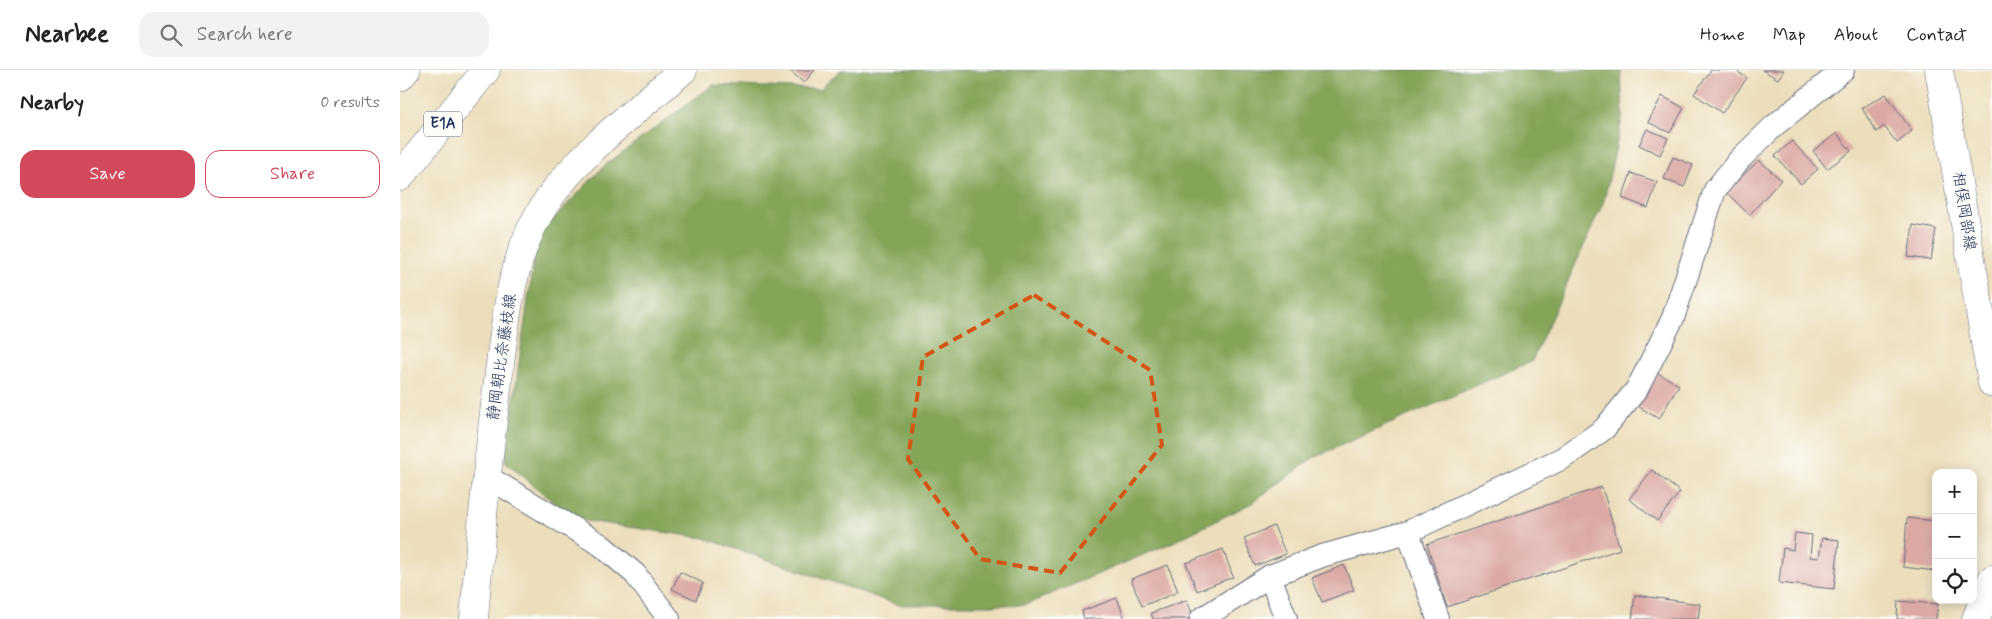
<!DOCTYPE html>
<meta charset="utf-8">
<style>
body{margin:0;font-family:Mynerve,"Klee One",sans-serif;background:#f2f2f2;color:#222}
.controls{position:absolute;right:15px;bottom:15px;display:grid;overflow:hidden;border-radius:10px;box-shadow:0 2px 12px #0003}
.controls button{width:45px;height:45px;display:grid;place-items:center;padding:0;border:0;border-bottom:1px solid #e0e0e0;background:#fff;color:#222;font:25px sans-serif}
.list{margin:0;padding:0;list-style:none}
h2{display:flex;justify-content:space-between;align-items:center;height:65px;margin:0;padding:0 20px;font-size:21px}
h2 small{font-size:16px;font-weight:400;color:#767676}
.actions{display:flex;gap:10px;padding:15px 20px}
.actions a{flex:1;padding:11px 0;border:1px solid #d1495b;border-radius:15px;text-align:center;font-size:18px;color:#d1495b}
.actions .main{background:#d1495b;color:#fff}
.icon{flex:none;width:28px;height:28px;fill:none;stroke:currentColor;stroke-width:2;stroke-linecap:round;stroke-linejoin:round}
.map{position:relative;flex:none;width:1592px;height:549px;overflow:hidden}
header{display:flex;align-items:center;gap:30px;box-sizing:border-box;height:70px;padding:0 25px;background:#fff;border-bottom:1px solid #e0e0e0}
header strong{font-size:24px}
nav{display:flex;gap:28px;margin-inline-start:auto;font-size:18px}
.search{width:350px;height:45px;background:#f2f2f2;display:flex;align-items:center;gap:12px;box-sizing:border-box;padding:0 18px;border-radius:15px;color:#767676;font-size:19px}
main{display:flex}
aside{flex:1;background:#fff}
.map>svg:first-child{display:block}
</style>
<header>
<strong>Nearbee</strong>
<div class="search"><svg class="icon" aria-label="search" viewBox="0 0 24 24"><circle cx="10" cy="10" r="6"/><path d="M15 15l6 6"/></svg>Search here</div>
<nav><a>Home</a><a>Map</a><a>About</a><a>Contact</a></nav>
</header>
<main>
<aside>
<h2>Nearby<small>0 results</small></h2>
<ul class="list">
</ul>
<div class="actions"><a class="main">Save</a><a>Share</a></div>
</aside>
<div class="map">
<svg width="1592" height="549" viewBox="0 0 1592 549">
<rect width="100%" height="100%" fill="#fdfcf7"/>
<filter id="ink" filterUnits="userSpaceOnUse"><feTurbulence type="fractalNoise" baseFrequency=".02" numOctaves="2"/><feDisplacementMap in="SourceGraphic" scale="10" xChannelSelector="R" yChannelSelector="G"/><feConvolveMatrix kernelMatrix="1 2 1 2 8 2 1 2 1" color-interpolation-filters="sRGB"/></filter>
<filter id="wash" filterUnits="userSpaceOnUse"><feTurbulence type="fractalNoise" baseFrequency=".0096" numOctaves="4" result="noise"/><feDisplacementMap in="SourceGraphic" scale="20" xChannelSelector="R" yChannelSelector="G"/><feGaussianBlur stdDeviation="1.12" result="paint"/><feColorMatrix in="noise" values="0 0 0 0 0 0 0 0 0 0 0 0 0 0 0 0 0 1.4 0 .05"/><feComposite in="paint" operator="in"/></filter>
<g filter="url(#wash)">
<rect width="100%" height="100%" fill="#ecdeba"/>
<path fill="#84a459" stroke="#506a5c" d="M441,0H1221L1223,45L1204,131L1132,291L915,387L850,434L769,474L625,535H499L304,468L173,449L105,391L137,166L204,96L313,15L420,19Z"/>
<g id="blocks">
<g fill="#dba8a3">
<path d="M389,0H415L404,13Z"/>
<path d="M1311,0H1335L1347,8L1322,43L1294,24Z"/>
<path d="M1362,0H1384L1378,9Z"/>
<path d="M1486,24L1512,61L1497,73L1484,56L1476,62L1462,38Z"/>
<path d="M1262,26L1284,38L1270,63L1248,52Z"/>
<path d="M1247,59L1268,68L1260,85L1239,75Z"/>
<path d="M1437,63L1451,81L1427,99L1413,81Z"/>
<path d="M1392,71L1418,99L1401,114L1375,86Z"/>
<path d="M1273,87L1293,95L1284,117L1264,109Z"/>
<path d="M1359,90L1381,110L1349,145L1326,122Z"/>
<path d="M1231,103L1257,112L1248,138L1222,128Z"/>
<path d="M1513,155L1536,159L1531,190L1508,187Z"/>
<path d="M1256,302L1279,315L1259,349L1236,335Z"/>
<path d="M1252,400L1280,422L1257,451L1229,429Z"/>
<path d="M1202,417L1220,479L1047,537L1027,474Z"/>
<path d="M1507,448L1536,451V501L1503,497Z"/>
<path d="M874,456L886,484L855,496L844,468Z"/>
<path d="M1395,463L1412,465L1410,487L1419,488L1422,468L1439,470L1434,519L1379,513L1383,478L1393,480Z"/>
<path d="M823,479L833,507L797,521L786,493Z"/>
<path d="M768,495L778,522L742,536L731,509Z"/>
<path d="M944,495L954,520L922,532L912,508Z"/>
<path d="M280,502L303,513L296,530L272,519Z"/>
<path d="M1235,525L1300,534L1298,549H1232Z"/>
<path d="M717,528L725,549H684L682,541Z"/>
<path d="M787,530L794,549H753L751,543Z"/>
<path d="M1498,531L1538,534L1536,549H1497Z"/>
</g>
</g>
</g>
<g filter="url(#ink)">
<use href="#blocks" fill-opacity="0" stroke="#646c7e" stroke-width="1"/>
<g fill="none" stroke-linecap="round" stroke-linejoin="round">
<g stroke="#646c7e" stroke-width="24">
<g id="minor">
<path d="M86,406L201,475L235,504L269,549"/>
<path d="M1008,462L1038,549"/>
<path d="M870,506L886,549"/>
<path d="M801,549L870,506L922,486L1008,462L1163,388L1204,359L1237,319L1273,248L1315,120L1340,89L1374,56L1443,0"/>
</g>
</g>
<g stroke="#646c7e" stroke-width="29">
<g id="secondary">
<path d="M1539,0L1592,313"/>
<path d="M74,549C80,472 87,396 97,319C105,256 109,186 147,131C183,80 236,41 283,0"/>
<path d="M1576,549L1592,509"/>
</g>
</g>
<g stroke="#646c7e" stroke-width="29">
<g id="motorway">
<path d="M0,7L6,0"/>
<path d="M0,107L86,0"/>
</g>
</g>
<use href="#minor" stroke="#fff" stroke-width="22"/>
<use href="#secondary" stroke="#fff" stroke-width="28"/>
<use href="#motorway" stroke="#fff" stroke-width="28"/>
</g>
</g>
<path fill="none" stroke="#d45514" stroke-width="4" stroke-dasharray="10 6" stroke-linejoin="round" d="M634,225L750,300L762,375L660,503L580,489L508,389L523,287Z"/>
<g text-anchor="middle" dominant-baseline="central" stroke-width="4.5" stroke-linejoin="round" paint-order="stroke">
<rect fill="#fdfcf7" stroke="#5f6c8c" stroke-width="1" x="24" y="41.5" width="38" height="25" rx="4"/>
<g font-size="15" font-weight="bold" fill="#1b2f5e">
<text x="43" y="54">E1A</text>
</g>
<g font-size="16" fill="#1b2f5e" stroke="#fdfcf7">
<text transform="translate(1564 141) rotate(81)">相俣岡部線</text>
<text transform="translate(102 287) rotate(-82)">静岡朝比奈藤枝線</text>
</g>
</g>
</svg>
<div class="controls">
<button>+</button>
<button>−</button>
<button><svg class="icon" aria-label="locate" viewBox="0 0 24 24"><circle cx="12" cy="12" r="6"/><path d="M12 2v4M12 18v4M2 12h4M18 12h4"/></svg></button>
</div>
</div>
</main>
